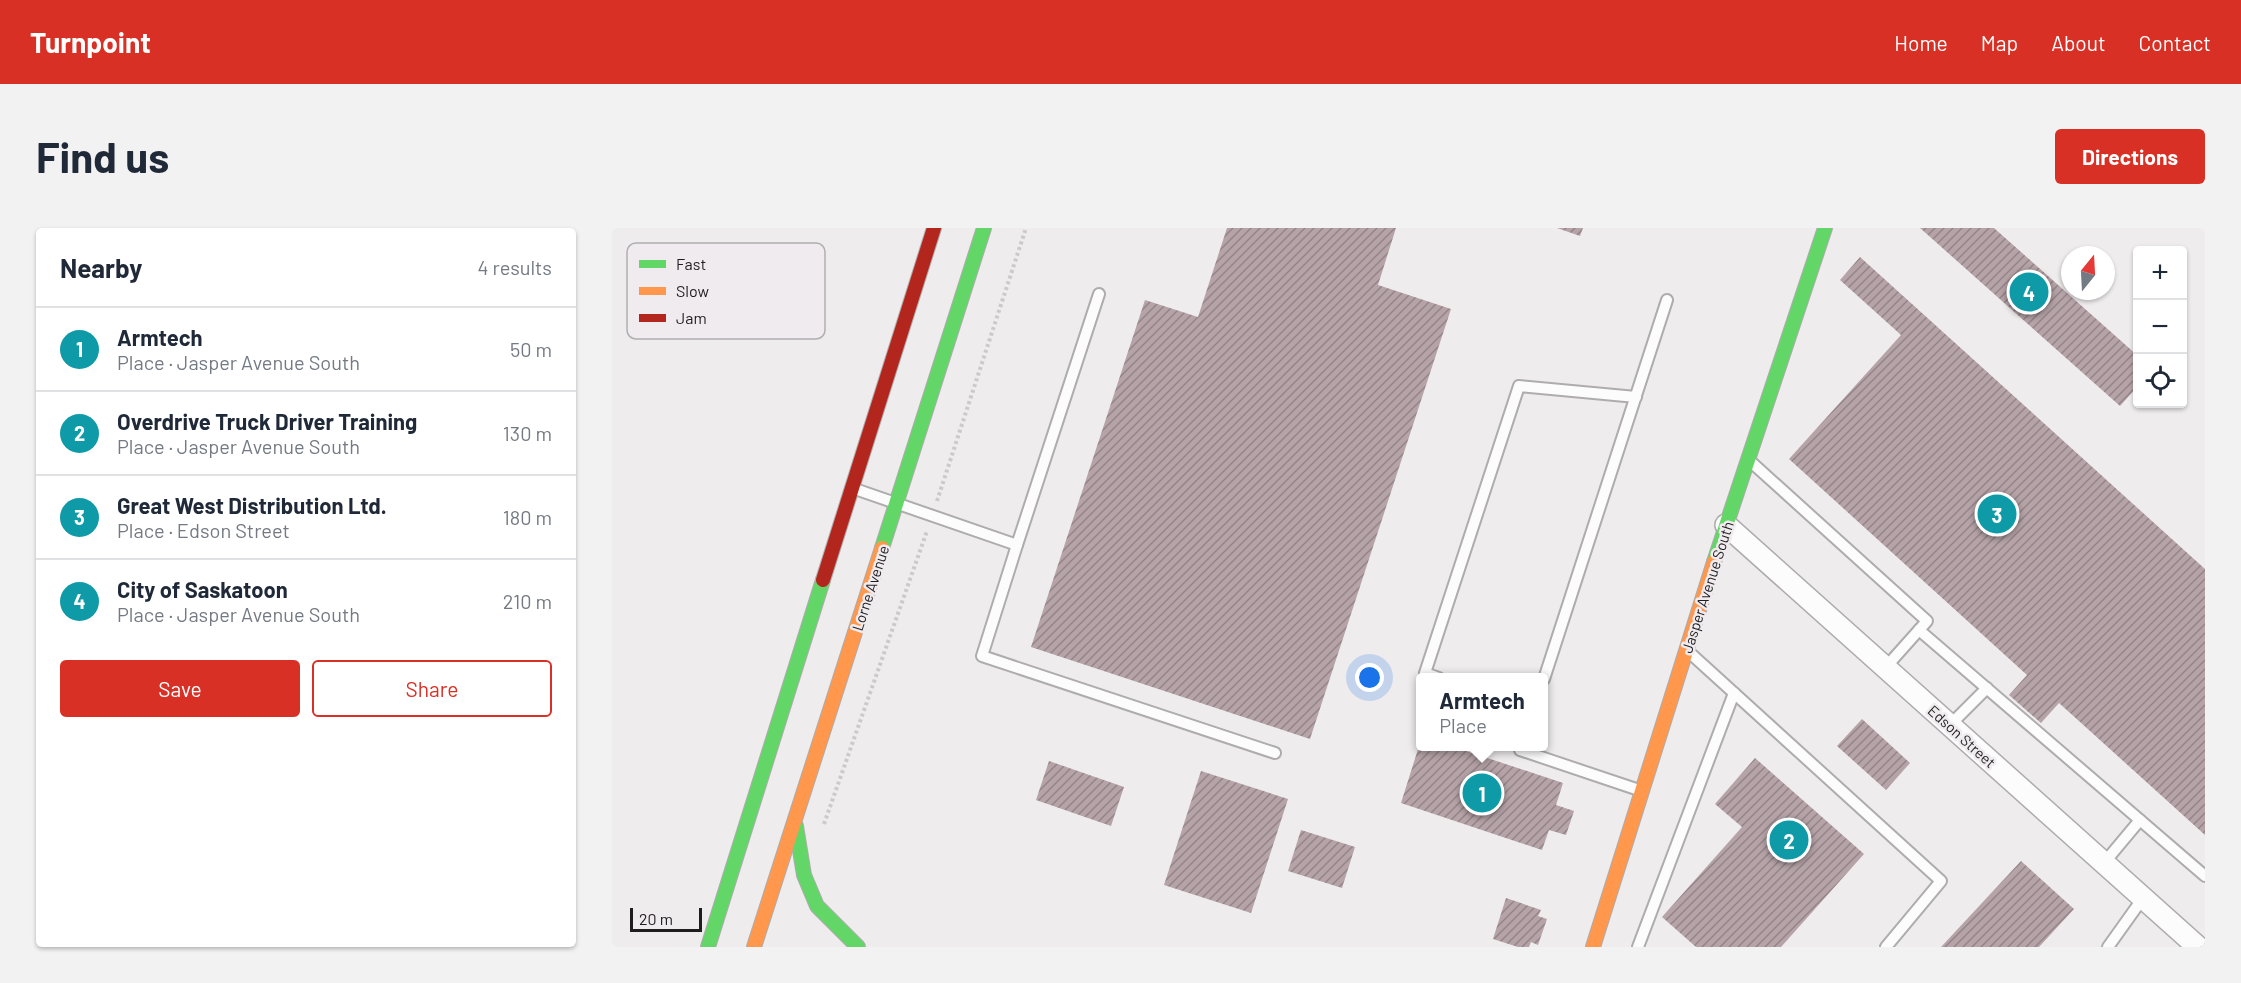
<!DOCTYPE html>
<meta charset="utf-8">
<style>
body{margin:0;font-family:Barlow,sans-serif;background:#f2f2f3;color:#1f2937}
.controls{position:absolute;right:18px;top:18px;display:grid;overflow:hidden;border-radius:6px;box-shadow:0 2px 4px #0004}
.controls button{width:54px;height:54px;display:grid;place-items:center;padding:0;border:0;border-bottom:2px solid #e0e1e3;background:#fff;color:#1f2937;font:30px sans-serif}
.compass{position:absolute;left:1449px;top:18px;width:54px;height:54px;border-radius:50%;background:#fff;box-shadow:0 2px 4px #0004;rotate:18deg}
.scale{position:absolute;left:18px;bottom:15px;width:72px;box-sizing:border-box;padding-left:6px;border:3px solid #1f1d1e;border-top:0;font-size:16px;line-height:21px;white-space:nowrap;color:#1f1d1e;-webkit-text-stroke:4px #efebee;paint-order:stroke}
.you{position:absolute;left:758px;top:450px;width:21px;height:21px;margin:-15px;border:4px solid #fff;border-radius:50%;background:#1a73e8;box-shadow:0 0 0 9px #1a73e833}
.badge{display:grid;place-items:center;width:39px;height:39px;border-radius:50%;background:#d93025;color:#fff;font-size:20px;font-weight:700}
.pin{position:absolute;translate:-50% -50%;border:3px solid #fff;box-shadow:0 2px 6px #0006}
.popup{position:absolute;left:804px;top:445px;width:132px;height:78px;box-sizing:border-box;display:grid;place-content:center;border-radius:6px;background:#fff;filter:drop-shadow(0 2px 4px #0005);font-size:20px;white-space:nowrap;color:#747a83}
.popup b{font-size:22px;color:#1f2937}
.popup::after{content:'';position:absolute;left:50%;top:100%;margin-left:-12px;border:12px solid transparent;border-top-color:#fff}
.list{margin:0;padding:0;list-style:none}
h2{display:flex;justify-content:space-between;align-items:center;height:78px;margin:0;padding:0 24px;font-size:26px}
h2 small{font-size:20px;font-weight:400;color:#747a83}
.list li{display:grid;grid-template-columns:39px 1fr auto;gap:18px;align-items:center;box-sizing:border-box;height:84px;padding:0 24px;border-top:2px solid #e0e1e3}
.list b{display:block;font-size:22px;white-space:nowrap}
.list p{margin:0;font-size:20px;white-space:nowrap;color:#747a83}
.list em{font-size:20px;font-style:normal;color:#747a83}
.actions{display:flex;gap:12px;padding:18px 24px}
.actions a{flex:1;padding:14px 0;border:2px solid #d93025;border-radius:6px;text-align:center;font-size:21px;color:#d93025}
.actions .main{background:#d93025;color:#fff}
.icon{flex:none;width:33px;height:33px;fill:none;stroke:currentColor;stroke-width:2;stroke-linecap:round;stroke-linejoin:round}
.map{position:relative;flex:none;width:1593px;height:719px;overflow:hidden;border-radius:6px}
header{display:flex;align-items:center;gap:36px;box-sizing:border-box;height:84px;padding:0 30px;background:#d93025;color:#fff}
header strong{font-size:28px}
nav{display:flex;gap:33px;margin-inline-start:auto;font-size:21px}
.intro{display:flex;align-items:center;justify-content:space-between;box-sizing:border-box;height:144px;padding:0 36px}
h1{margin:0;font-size:42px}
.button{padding:15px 27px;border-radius:6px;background:#d93025;color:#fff;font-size:21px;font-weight:700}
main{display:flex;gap:36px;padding:0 36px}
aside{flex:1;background:#fff;border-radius:6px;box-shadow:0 2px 4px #0004}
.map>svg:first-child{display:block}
</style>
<header>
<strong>Turnpoint</strong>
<nav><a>Home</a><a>Map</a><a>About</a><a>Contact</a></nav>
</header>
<div class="intro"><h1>Find us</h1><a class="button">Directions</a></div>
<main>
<aside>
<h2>Nearby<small>4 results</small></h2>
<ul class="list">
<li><span class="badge" style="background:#0f9aa8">1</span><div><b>Armtech</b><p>Place · Jasper Avenue South</p></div><em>50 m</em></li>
<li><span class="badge" style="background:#0f9aa8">2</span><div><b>Overdrive Truck Driver Training</b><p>Place · Jasper Avenue South</p></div><em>130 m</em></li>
<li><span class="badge" style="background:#0f9aa8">3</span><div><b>Great West Distribution Ltd.</b><p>Place · Edson Street</p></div><em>180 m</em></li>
<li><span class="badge" style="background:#0f9aa8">4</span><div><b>City of Saskatoon</b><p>Place · Jasper Avenue South</p></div><em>210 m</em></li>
</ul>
<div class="actions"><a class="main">Save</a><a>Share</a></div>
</aside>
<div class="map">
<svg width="1593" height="719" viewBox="0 0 1593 719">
<defs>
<pattern id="building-hatch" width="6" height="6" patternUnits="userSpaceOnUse" patternTransform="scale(1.5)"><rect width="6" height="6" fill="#b6a3a8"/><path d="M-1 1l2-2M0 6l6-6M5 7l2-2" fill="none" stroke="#938488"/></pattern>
</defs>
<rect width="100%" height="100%" fill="#eeeced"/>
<g fill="url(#building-hatch)">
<path d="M615,0H784L766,57L839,81L698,511L419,419L533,72L586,89Z"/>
<path d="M945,0H971L968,8Z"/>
<path d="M1308,0H1382L1526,128V158L1508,178Z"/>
<path d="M1248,29L1593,341V607L1447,475L1429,495L1397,467L1415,447L1177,231L1289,107L1228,52Z"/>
<path d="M1250,491L1298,535L1274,562L1225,518Z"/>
<path d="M807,518H839L951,555L944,577L962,583L954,607L937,602L930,622L789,575Z"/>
<path d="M1143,530L1252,626L1169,719H1084L1050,689L1130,599L1103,576Z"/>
<path d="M437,533L512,559L499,598L424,572Z"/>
<path d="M589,543L676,571L639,685L552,657Z"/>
<path d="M689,602L743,619L730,660L676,643Z"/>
<path d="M1409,633L1462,681L1427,719H1329Z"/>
<path d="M894,670L929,682L926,688L935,691L926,717L919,714L917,719H906L881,711Z"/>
</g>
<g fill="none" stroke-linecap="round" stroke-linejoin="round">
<g stroke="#aeacad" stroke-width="14">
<g id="lane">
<path d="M1138,233L1315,393L1274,439"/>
<path d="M243,261L405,317L487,66"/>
<path d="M405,317L370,428L663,525"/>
<path d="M1307,402L1593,648"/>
<path d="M1078,425L1329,653L1274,719"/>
<path d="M827,450L813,445L907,158L1024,169"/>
<path d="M932,451L1055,72"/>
<path d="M1338,497L1375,460"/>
<path d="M910,518L908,522L1030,563"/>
<path d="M1492,635L1528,592"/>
<path d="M1026,719L1122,465"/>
<path d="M1496,719L1531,670"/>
</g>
</g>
<g stroke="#aeacad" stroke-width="24">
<path id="street" d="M1114,297L1586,719"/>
</g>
<g stroke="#aeacad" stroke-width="16">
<g id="fast">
<path d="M270,320L372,0"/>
<path d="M1102,334L1213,0"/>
<path d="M184,598L192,647L205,678L246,719"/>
<path d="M96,719L211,352"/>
</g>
</g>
<g stroke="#aeacad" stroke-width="16">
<g id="slow">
<path d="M142,719L270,320"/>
<path d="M981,719L1102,334"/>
</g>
</g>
<g stroke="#aeacad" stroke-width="16">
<path id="jam" d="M211,352L322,0"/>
</g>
<g stroke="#cbcacb" stroke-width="4" stroke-dasharray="3 3" stroke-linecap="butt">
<path d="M325,273L414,0"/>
<path d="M212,596L315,303"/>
</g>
<use href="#lane" stroke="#fcfcfc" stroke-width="10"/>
<use href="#street" stroke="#fcfcfc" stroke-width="21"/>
<use href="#fast" stroke="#63d668" stroke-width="14"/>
<use href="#slow" stroke="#ff974d" stroke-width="14"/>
<use href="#jam" stroke="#b3261e" stroke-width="14"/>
</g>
<g text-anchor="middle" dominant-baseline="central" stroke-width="5" stroke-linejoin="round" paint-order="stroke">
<g font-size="15" fill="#1f1d1e" stroke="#efebee">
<text transform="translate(1095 359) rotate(-72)">Jasper Avenue South</text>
<text transform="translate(258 360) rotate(-72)">Lorne Avenue</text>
<text transform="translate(1350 508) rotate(42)">Edson Street</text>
</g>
</g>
<rect x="15" y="15" width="198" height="96" rx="9" fill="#efebee" stroke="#b1adb0" stroke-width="1.5"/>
<rect x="27" y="32" width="27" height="8" fill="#63d668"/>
<rect x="27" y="59" width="27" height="8" fill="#ff974d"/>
<rect x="27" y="86" width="27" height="8" fill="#b3261e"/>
<g font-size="16" fill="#1f1d1e">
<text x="64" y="42">Fast</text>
<text x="64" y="69">Slow</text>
<text x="64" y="96">Jam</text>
</g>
</svg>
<div class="controls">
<button>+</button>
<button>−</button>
<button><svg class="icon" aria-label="locate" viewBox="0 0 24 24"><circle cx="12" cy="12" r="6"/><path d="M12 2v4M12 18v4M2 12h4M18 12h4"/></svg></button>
</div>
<svg class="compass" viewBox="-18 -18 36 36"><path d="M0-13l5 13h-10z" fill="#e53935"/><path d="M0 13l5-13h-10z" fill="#747a83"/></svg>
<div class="scale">20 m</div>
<div class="you"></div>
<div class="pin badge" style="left:870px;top:565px;background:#0f9aa8">1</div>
<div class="popup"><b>Armtech</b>Place</div>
<div class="pin badge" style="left:1177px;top:612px;background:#0f9aa8">2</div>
<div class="pin badge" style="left:1385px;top:286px;background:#0f9aa8">3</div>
<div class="pin badge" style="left:1417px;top:64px;background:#0f9aa8">4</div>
</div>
</main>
